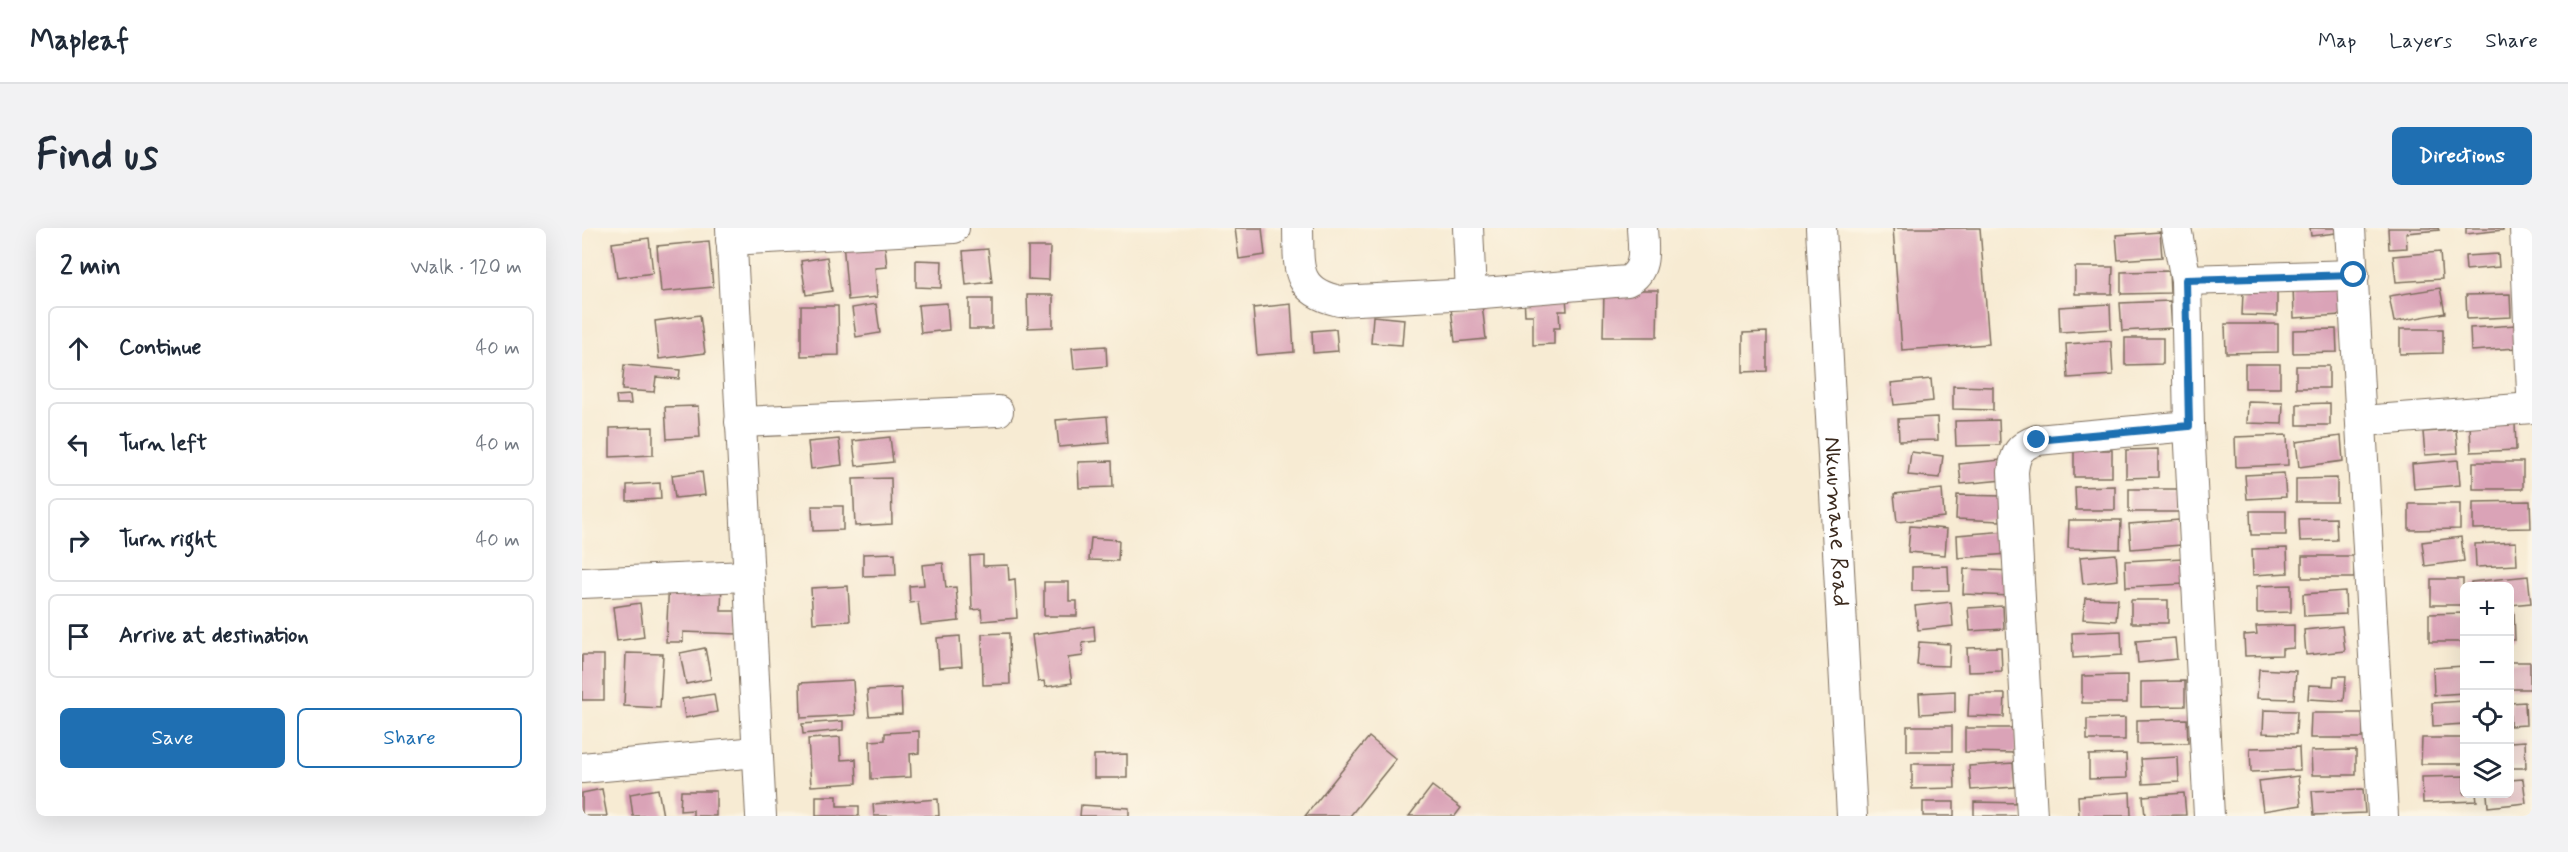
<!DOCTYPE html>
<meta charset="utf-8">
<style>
body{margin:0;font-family:Mynerve,sans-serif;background:#f2f2f3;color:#1f2937}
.controls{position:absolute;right:18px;bottom:18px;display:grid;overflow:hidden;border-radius:9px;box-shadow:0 6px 24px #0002}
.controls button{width:54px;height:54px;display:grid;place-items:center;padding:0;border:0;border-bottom:2px solid #e0e1e3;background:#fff;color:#1f2937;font:30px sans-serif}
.stop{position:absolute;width:18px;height:18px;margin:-14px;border:4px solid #1f6fb2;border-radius:50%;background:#fff}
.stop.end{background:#1f6fb2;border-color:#fff;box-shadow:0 2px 6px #0008}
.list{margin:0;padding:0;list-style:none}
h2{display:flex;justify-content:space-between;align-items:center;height:78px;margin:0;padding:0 24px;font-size:26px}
h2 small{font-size:20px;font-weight:400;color:#747a83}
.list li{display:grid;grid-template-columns:39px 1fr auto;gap:18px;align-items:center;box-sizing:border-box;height:84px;margin:0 12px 12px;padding:0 12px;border:2px solid #e0e1e3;border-radius:9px}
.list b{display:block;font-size:22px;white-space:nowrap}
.list em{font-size:20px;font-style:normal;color:#747a83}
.actions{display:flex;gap:12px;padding:18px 24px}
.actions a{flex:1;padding:14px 0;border:2px solid #1f6fb2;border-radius:9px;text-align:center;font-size:21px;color:#1f6fb2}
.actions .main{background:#1f6fb2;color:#fff}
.icon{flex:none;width:33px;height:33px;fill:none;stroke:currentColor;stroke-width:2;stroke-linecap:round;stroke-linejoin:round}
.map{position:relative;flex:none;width:1950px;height:588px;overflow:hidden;border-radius:9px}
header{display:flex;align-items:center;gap:36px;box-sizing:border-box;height:84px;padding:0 30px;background:#fff;border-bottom:2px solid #e0e1e3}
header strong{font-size:28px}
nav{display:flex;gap:33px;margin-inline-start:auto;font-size:21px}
.intro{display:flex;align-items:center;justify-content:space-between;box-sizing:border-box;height:144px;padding:0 36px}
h1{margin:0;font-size:42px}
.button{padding:15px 27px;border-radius:9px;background:#1f6fb2;color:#fff;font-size:21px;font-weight:700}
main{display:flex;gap:36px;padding:0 36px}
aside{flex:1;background:#fff;border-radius:9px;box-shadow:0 6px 24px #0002}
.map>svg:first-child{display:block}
</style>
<header>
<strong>Mapleaf</strong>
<nav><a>Map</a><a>Layers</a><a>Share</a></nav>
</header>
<div class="intro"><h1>Find us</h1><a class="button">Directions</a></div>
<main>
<aside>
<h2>2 min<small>Walk · 120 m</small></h2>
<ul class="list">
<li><svg class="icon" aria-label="ahead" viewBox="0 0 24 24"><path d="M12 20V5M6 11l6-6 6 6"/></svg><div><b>Continue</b></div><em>40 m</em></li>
<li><svg class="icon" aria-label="left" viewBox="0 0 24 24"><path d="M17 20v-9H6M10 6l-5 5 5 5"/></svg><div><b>Turn left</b></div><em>40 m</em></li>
<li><svg class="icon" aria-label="right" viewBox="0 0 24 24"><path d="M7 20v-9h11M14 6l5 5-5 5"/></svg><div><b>Turn right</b></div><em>40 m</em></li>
<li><svg class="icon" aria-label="arrive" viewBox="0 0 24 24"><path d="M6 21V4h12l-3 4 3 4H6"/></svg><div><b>Arrive at destination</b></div></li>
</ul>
<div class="actions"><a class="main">Save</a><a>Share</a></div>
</aside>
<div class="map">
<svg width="1950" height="588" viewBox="0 0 1950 588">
<rect width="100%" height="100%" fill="#fcf5e5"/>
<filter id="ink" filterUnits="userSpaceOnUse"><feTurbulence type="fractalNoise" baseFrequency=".0167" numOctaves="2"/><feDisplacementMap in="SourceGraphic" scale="12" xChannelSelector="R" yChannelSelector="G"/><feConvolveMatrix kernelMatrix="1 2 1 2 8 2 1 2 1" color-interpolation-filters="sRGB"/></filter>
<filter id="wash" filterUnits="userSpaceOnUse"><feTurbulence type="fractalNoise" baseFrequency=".008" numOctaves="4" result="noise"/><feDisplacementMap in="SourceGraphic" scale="24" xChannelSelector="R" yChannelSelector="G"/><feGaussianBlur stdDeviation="1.35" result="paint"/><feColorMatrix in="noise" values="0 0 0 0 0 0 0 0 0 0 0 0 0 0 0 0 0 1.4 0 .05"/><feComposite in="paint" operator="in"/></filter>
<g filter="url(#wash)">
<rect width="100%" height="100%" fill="#f7ebd3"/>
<g id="blocks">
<g fill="#daa3b7">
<path d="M653,0H680L683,27L657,31Z"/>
<path d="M1311,0H1398L1407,116L1320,122Z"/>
<path d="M1728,0H1762V4L1729,8Z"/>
<path d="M1806,0H1856L1857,2L1824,5L1825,20L1807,21Z"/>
<path d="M1884,0H1921V2L1884,6Z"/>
<path d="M1578,4L1580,29L1536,32L1534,7Z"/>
<path d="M67,10L71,45L35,50L30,15Z"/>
<path d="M302,10L305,39L293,40L295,69L266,72L261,14Z"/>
<path d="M127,13L131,59L79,64L75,18Z"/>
<path d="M446,19H468L467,52L446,51Z"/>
<path d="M406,21L410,54L384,57L381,23Z"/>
<path d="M1858,24L1860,51L1814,54L1811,28Z"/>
<path d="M1916,26L1917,39L1884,42L1883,28Z"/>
<path d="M245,29L250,63L224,67L219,33Z"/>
<path d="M334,32L360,33L359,60L334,59Z"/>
<path d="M1493,39H1531L1530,66H1493Z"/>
<path d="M1587,43L1588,65L1539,66V44Z"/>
<path d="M1758,55L1759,87L1712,90L1711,57Z"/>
<path d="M1858,60L1863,85L1812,94L1807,68Z"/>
<path d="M1022,62H1076L1075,109H1021Z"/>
<path d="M1661,64H1695V88L1660,87Z"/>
<path d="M1928,66L1929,89L1885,91L1884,67Z"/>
<path d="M445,67H471V99L446,100Z"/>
<path d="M984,67L985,83H977L978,100H972V116L951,117V87H943L942,68Z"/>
<rect x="387" y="71" width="23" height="30"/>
<path d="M1588,73L1590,100L1540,103L1538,75Z"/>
<path d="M365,75L367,102L339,105L336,77Z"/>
<path d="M294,76L298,105L274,109L270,80Z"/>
<path d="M709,76L712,124L675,127L671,80Z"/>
<path d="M900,76L904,111L873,114L869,80Z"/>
<path d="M1528,76L1529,101L1478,104L1477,79Z"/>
<path d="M219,78H256L257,127L219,128Z"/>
<path d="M118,87L123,125L77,131L73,93Z"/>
<path d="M791,88L822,91L820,117L789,115Z"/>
<path d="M1643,96H1696V124L1644,125Z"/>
<path d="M1934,97L1935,120L1889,123L1888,100Z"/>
<path d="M754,101L756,123L731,125L730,103Z"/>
<path d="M1754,101L1755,124L1711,125V102Z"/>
<path d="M1818,101H1861V125L1818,126Z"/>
<path d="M1185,104V143L1161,144V105Z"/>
<path d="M1543,110H1581V136L1543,137Z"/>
<path d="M1529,113L1531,147L1486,150L1484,116Z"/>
<path d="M524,118L525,138L492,141L490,120Z"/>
<rect x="1663" y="136" width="35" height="24"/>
<path d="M42,137L98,142L97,151L74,149L72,164L40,162Z"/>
<rect x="1714" y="138" width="33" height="22"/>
<path d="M1349,151L1351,173L1312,177L1309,155Z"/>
<path d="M1371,158L1411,159V182L1371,181Z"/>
<path d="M48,167L49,176H35L34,168Z"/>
<path d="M1666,174L1701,175L1700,196L1665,195Z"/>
<path d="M1748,175V197H1715V176Z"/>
<path d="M116,178L118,209L85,211L83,179Z"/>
<path d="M525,188L527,215L477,219L474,192Z"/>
<path d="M1355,189L1356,212L1317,213L1316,191Z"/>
<path d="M1417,192L1418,217L1374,218L1373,193Z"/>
<path d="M1933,194L1934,222L1889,224L1888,196Z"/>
<path d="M71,199V227L28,229V200Z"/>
<path d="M1874,202L1876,225L1843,227L1841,204Z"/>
<path d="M1705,207L1706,237L1654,239L1653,209Z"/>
<path d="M1759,208L1761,233L1717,239L1714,214Z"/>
<path d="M308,209L311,234L274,238L271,213Z"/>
<path d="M257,211L260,237L229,241L226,214Z"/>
<path d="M1576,221V249L1544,250V222Z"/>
<rect x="1492" y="222" width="38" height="27"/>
<path d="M1329,224L1361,228L1358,250L1326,247Z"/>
<path d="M1419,232L1421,252L1379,256L1377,236Z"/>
<path d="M1876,232L1878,257L1832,261L1830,236Z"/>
<path d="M530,233L531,259L497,260L496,234Z"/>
<rect x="1891" y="234" width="50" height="27"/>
<path d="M120,243L123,267L93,270L90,247Z"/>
<path d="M1702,245L1704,269L1665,271L1663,247Z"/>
<path d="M309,250L310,296L273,298L271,251Z"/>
<path d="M1755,250V274H1714V251Z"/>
<path d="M78,255L79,271L45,273V257Z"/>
<path d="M1533,258V282H1494L1493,259Z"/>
<path d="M1360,261L1362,289L1315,294L1312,266Z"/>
<rect x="1547" y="261" width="49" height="23"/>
<path d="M1375,267L1419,268L1418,293L1374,291Z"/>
<path d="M1948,273L1949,300L1891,301V274Z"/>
<path d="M1827,276H1878V301L1827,302Z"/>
<path d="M230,278H261V302L231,303Z"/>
<path d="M1668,283H1704V307H1669Z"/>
<path d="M1754,290L1755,312L1718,313L1717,291Z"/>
<path d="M1487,292H1539L1538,321L1486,320Z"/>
<path d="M1597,292L1599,317L1549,321L1547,296Z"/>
<path d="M1328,298L1365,301L1363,327L1326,324Z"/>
<path d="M1425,303L1426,326L1376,330L1375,307Z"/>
<path d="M1879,309L1882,333L1843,338L1840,314Z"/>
<path d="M509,310L537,312L536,333L507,332Z"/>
<path d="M1934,314L1935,337L1894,339L1893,316Z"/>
<path d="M1705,320L1706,345L1671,347L1670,321Z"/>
<path d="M313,325L314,347L281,348V326Z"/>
<path d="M1534,326L1536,352L1501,356L1498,329Z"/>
<path d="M401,327V338L426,337L427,352L433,351L435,390L400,393L399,381L390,382L388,328Z"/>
<rect x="1720" y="328" width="52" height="22"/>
<path d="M1601,330L1602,356L1544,359L1543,333Z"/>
<path d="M361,335L364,360L374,359L377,393L339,397L336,374L328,375L327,358L342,357L340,337Z"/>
<path d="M1366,338L1367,362L1330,363V339Z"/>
<path d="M1382,341L1431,343L1430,368L1381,366Z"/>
<path d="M1946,348L1949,375L1928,377V358H1889V354Z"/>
<rect x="1849" y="351" width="32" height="26"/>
<path d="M87,352H140L139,383H157L156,406L101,404V414H84Z"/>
<path d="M462,354H487V373H495V388H462Z"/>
<path d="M1709,357V384L1675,385V358Z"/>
<path d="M266,358L268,393L231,395L229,360Z"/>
<path d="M1763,363L1764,386L1722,388L1721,366Z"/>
<path d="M1503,370L1536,371L1534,393L1501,391Z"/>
<rect x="1549" y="372" width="37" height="23"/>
<path d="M1369,374L1371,398L1336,402L1333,378Z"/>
<path d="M58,375L62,409L35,413L31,379Z"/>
<path d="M1421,378L1422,401L1388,403L1386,380Z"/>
<path d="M1932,384L1933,412H1928V385Z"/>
<path d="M1882,385V414H1847V386Z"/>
<path d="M1712,397V420L1700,421V427L1663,428L1662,407L1675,406L1674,398Z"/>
<path d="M512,398L513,413L500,415L501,428L486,430L490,455L463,459L462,453L456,454L450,407Z"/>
<path d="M1760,398L1763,423L1724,427L1722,402Z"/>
<path d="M1539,403L1540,427L1491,430L1490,405Z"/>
<path d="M427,405L428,456L401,457L400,406Z"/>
<path d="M378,408L380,438L357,440L355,410Z"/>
<path d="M1593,410L1595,431L1556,435L1554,413Z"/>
<path d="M1337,414L1368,416L1367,438L1335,437Z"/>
<path d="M1419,419L1420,443L1386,444L1385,420Z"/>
<path d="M123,420L129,451L104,456L98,425Z"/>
<path d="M44,425L81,426L78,480L42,478Z"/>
<rect x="0" y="427" width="22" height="45"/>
<rect x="1928" y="434" width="20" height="27"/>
<path d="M1882,438V465L1852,467L1851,440Z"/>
<path d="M1677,441L1714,443L1712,471L1675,470Z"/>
<path d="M1545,447V475H1500V448Z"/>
<path d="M1752,448H1764L1762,473L1726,471L1727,457L1751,458Z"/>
<path d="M271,452L273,487L219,490L218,455Z"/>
<path d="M1603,453V478L1559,479V454Z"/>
<path d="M319,460L320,486L287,488L285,462Z"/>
<path d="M1373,463V484L1338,486L1337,465Z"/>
<path d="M132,466L135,484L103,490L100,471Z"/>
<path d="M1387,466H1423L1422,489L1386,488Z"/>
<path d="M1882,473V496L1851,498L1850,475Z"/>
<path d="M1943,474L1944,497L1928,498V475Z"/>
<path d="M1682,482L1715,483L1714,506L1681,505Z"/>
<path d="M1729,485H1781V510H1728Z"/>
<path d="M1543,490V512H1505V491Z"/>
<path d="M1605,491L1606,515L1555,516V492Z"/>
<path d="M261,493V502L221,506L220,496Z"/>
<rect x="1325" y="498" width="45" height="25"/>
<path d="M1383,500H1434V525L1383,524Z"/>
<path d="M337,503V525L328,526L329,549L289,551L288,513L303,512V505Z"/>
<path d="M258,509L259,532L274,531L275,555L229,558L226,511Z"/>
<path d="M787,509L814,531L768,588H723Z"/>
<path d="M1840,510H1882V536H1839Z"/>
<path d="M1943,513L1944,540H1928V514Z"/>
<path d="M1717,519L1718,542L1669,544L1668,520Z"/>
<path d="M1774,522V547H1730L1729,523Z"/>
<path d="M545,526V550H512V527Z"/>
<path d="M1544,526L1545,550L1507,551V527Z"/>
<path d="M1596,529L1597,554L1561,556L1559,531Z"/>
<path d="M1431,535L1433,559L1389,562L1387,538Z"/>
<path d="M1330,536H1372L1373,560L1330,561Z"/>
<path d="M1716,548L1719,577L1681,583L1677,553Z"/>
<path d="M1882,548V566H1894L1895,573L1841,575L1840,549Z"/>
<path d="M1941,551L1944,575L1906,579L1905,566H1928V552Z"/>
<path d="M850,558L879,580L873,588H827Z"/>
<path d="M20,561L25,588H0V565Z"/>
<path d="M76,561L81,588H51L48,566Z"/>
<path d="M1781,561L1783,585L1732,587L1730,563Z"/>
<path d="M99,563H134V588H111V582L98,583Z"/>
<path d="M1548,564L1549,588H1497L1496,568Z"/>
<path d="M1602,565L1604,587L1563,588L1561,568Z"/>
<path d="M234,568H255V578H277V588H234Z"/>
<path d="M356,571L357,588H292L291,576Z"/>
<rect x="1341" y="574" width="31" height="14"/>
<path d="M1392,574L1440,575V588H1392Z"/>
<path d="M499,577L547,580V588H498Z"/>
</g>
</g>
</g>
<g filter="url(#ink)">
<use href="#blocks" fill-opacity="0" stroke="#7d6e5d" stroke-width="1.5"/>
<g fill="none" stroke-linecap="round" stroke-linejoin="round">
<g stroke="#7d6e5d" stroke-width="32">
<g id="street">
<path d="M149,0L179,588"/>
<path d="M716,0C717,39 712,63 757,73L889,66L1045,53C1066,43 1061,20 1060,0"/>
<path d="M886,0L889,66"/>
<path id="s1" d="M1239,0L1270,588"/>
<path d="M1594,0L1604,52L1607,198L1627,588"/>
<path d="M1768,0L1801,588"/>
<path d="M1943,0L1950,165"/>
<path d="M149,12L372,0"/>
<path d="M1604,52L1772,47"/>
<path d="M1780,193L1950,180"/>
<path d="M158,194L416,183"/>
<path d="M0,355L165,348"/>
<path d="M0,540L175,524"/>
<path d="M1450,588L1431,244C1433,226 1437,218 1455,212L1607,198"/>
</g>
</g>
<use href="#street" stroke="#fff" stroke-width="30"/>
</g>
</g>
<g fill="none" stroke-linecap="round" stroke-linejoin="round" filter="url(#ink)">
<path stroke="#1f6fb2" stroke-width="8" d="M1455,212L1607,198L1604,52L1772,47"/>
</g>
<g text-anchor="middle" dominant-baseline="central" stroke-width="4.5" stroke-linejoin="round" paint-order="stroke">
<g font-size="24" fill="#3b2a1e" stroke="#fcf5e5">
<text stroke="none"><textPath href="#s1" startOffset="294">Nkuumane Road</textPath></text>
</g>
</g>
</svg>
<div class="controls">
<button>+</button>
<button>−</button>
<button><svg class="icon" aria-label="locate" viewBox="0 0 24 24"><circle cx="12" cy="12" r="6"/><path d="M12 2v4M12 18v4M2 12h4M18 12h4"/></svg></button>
<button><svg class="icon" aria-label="layers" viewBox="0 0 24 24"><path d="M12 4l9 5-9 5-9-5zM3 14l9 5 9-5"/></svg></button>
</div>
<div class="stop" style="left:1772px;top:47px"></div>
<div class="stop end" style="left:1455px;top:212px"></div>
</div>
</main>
